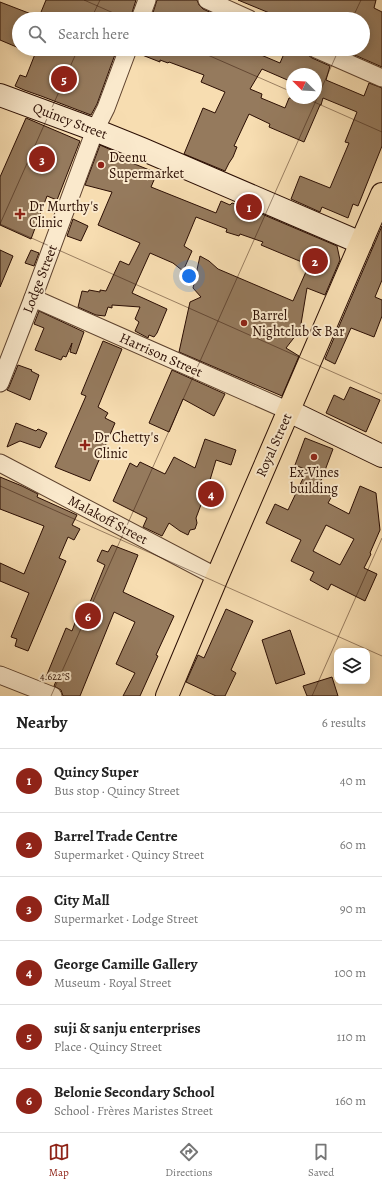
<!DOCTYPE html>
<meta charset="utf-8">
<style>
body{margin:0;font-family:Alegreya,serif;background:#f2f2f2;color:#222}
.controls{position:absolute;right:12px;bottom:12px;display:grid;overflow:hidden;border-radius:8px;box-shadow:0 2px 10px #0003}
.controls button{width:36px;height:36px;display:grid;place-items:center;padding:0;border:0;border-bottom:1px solid #e0e0e0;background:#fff;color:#222;font:20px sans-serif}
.compass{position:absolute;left:286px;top:68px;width:36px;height:36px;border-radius:50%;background:#fff;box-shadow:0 2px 10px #0003;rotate:294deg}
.you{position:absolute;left:189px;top:276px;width:14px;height:14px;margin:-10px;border:3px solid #fff;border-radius:50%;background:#1a73e8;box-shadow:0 0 0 6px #1a73e833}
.badge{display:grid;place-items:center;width:26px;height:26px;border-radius:50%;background:#8f2418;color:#fff;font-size:13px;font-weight:700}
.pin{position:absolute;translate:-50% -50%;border:2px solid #fff;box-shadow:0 1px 4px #0006}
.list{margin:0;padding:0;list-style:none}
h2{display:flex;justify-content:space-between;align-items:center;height:52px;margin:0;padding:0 16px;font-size:17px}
h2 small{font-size:13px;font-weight:400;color:#767676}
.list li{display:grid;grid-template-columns:26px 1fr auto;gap:12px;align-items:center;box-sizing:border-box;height:64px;padding:0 16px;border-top:1px solid #e0e0e0}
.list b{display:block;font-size:15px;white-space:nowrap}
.list p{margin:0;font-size:13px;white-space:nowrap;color:#767676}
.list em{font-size:13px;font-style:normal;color:#767676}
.icon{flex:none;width:22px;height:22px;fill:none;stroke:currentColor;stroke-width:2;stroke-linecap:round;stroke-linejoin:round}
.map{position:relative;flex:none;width:382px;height:696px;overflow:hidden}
.search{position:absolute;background:#fff;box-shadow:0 2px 10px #0003;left:12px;right:12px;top:12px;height:44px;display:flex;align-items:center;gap:10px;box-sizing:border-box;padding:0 14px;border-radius:22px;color:#767676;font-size:15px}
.sheet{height:436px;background:#fff}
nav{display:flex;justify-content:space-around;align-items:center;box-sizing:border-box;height:56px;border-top:1px solid #e0e0e0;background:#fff;font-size:11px;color:#767676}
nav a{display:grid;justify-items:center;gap:2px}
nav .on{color:#8f2418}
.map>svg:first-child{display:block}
</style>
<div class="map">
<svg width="382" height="696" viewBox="0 0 382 696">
<rect width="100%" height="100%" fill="#f7ddb1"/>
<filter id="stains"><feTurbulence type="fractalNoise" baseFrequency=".005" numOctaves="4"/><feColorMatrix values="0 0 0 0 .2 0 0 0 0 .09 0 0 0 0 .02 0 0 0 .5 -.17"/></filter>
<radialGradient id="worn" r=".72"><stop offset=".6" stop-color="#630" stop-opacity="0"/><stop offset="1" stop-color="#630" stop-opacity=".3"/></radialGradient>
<g fill="#957a5d" stroke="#2b0e03" fill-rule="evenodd">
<path d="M46,0H136L130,19H19V48L0,40V2L39,17Z"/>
<path d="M157,0H197L199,5L203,9L225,19H151Z"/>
<path d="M238,0H376L374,8L382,12V67L341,49H363V19H284Z"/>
<path d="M37,49H117L97,104L91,115L41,96L24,90L15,86L20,75L26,77Z"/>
<path d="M138,49H247L280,63L286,49H306L308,55L312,58L330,66L326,80L364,96L369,83L382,88V146L358,206L353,204L348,218L322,207L320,212L291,199L300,176L330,188L349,143L345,142L357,112L323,98L321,105H320L304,142L269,127L270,124L249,114L234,146L237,147L233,157L229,163L225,171L184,154L203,108L215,113L225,92L201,82L204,75L169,62L168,63L160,60V62L137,53ZM262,69L292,82V74H316V98H289L285,108L261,98L262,94L250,89Z"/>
<path d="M26,118L80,141L57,200L47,196L31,239L0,225V177Z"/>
<path d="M100,145L118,153L117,157L157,173L151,187L216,213L221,201L230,205L232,203L257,212L337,246L340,260L325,295L307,288L300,330L286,348L299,356L282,396L179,352L190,302L201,297L193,288L200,256L209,261L218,269L293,301L309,265L261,245L263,242L240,234L239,236L226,232L227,229L196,217L184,246L192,251L183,271L173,263L150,253L132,293L167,309L157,333L154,337L149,335L148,338L135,331L139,322L135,319L140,307L112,305V308L108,307L105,316L96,315L78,307L82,291L88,292L89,290L100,292V290L106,291L120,261L129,265L140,243L98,225L112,192L85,185Z"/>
<path d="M73,219L88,226L81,241L67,236Z"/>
<path d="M382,226V280L375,297L382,300V316L374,337L351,328L335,364L325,359Z"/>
<path d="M0,250L13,256L0,287Z"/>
<path d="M31,250L39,253L34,266L25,263Z"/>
<path d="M39,311L84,332L76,354L70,352L72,343L66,357L63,356L61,360L35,350L44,328L34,324Z"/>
<path d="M103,341L122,349L98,407L108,413L105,418L115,423L90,481L55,467L86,396L81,394Z"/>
<path d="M18,365L32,370L31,371L39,375L30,400L7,390L9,387Z"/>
<path d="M172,370L225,394L214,416L183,399L169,432L149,423Z"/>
<path d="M350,387L380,400L366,432L326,413L334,395L344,400Z"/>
<path d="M16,423L36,431L38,429L47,433L40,448L20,441L7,447Z"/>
<path d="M305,438L333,449L318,489L332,496L328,503L349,514L360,486L376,493L380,530L370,553L371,554L364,568L377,574L365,601L331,584L328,590L310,580L314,572L291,561L301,540L266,523L275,504L288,510L307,470L295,465ZM326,525L354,539L340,565L313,551Z"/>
<path d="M205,439L236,450L231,465L216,460L210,480L221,485L214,501L210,499L207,505L202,502L196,518L197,523L195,529L190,530L188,535L180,531L169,523L162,536L143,527L147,518L113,501L130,463L137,467L140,462L165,474L174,457L195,468Z"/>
<path d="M0,477L22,486L38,494L37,497L77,515L72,525L80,529L74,540L68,537L59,558L66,561L28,651L15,646L17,639L11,637L29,593L0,581V563L24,574L44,526L0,509Z"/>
<path d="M112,545L138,555L123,592L174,616L156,655L158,656L140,696H123L135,673L116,664L135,622L114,612L80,696H63L61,690L54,686L56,681L46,677L66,628L72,631L76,620L82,622L105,565L97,561L102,550L108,552Z"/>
<path d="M226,609L253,621L231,670L236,673L225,696H216L186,682L198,655L204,658Z"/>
<path d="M290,630L305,674L276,684L262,640Z"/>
<path d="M332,677L338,696H307L303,686Z"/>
</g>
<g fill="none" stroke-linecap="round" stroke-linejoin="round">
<g stroke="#5e422e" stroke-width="19">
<g id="street">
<path d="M207,0L249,19"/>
<path d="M140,19L147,0"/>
<path d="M316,49L382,78"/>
<path d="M33,298L289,411"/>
<path d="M0,383L33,298L95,130L106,108L128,49"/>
<path d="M0,463L217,577"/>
<path d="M0,675L53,696"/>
</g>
</g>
<g stroke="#2b0e03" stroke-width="24">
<g id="secondary">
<path d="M0,95L95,130L142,149L361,243"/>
<path d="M289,411L382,456"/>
</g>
</g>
<g stroke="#2b0e03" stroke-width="24">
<path id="primary" d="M167,696L217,577L382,194"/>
</g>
<use href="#street" stroke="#fae9cc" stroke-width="17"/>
<use href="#secondary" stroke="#fae9cc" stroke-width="22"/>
<use href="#primary" stroke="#f7ddb1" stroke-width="22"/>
</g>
<path fill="none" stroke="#2b0e03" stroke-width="1" stroke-opacity="0.45" d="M84,0L127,19M91,19L100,0M352,19L361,0M194,49L292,92M305,98L382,132M0,224L382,394M0,224L78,49M0,486L382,656M51,696L339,49M312,696L382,538"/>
<g fill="#8f2418" stroke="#fae9cc" stroke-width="1.5">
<circle cx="101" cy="165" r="4"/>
<path d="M18 208h4v4h4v4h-4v4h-4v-4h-4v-4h4z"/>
<circle cx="244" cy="323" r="4"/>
<path d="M83 439h4v4h4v4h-4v4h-4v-4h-4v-4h4z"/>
<circle cx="314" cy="457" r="4"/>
</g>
<g text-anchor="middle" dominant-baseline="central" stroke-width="4" stroke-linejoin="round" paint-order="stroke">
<g font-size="14" fill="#2b0e03" stroke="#fae9cc">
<text transform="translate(70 121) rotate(21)">Quincy Street</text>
<text transform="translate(40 279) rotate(-69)">Lodge Street</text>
<text transform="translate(161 355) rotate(24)">Harrison Street</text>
<text transform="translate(274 445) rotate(-66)">Royal Street</text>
<text transform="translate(108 520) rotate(28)">Malakoff Street</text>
</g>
<g font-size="14" fill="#2b0e03" stroke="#fae9cc" text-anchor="start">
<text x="109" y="157">Deenu<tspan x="109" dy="16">Supermarket</tspan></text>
<text x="29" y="206">Dr Murthy's<tspan x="29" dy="16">Clinic</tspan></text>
<text x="252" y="315">Barrel<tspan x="252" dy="16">Nightclub &amp; Bar</tspan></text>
<text x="94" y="437">Dr Chetty's<tspan x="94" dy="16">Clinic</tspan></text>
<text x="314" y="472" text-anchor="middle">Ex-Vines<tspan x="314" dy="16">building</tspan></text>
</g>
</g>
<g font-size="10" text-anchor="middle" fill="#2b0e03" stroke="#fae9cc" stroke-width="4" stroke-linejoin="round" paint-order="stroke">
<text x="55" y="680">4.622°S</text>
</g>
<rect width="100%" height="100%" filter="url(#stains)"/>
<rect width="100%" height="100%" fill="url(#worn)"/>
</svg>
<div class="controls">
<button><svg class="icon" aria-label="layers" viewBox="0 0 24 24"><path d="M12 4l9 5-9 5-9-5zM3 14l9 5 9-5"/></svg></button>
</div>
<svg class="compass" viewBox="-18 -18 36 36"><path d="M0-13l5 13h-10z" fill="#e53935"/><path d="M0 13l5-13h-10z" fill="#767676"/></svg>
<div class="you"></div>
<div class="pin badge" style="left:249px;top:207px">1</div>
<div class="pin badge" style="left:315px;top:261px">2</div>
<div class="pin badge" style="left:42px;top:159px">3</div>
<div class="pin badge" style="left:211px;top:494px">4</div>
<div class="pin badge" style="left:64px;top:79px">5</div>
<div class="pin badge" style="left:88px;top:616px">6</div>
<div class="search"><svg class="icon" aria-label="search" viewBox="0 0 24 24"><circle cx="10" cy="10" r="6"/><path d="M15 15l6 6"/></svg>Search here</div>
</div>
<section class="sheet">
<h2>Nearby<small>6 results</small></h2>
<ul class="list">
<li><span class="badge">1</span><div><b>Quincy Super</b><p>Bus stop · Quincy Street</p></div><em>40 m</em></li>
<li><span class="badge">2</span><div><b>Barrel Trade Centre</b><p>Supermarket · Quincy Street</p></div><em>60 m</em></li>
<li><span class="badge">3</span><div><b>City Mall</b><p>Supermarket · Lodge Street</p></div><em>90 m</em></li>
<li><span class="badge">4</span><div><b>George Camille Gallery</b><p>Museum · Royal Street</p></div><em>100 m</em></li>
<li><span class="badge">5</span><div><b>suji &amp; sanju enterprises</b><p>Place · Quincy Street</p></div><em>110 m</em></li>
<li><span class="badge">6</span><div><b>Belonie Secondary School</b><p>School · Frères Maristes Street</p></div><em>160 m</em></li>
</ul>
</section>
<nav>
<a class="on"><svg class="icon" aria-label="map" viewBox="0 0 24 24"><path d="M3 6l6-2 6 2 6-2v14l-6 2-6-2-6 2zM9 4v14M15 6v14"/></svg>Map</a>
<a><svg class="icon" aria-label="directions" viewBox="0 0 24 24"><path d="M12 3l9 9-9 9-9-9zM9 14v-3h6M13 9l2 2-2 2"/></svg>Directions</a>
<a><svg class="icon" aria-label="saved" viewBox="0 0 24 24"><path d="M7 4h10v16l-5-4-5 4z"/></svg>Saved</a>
</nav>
